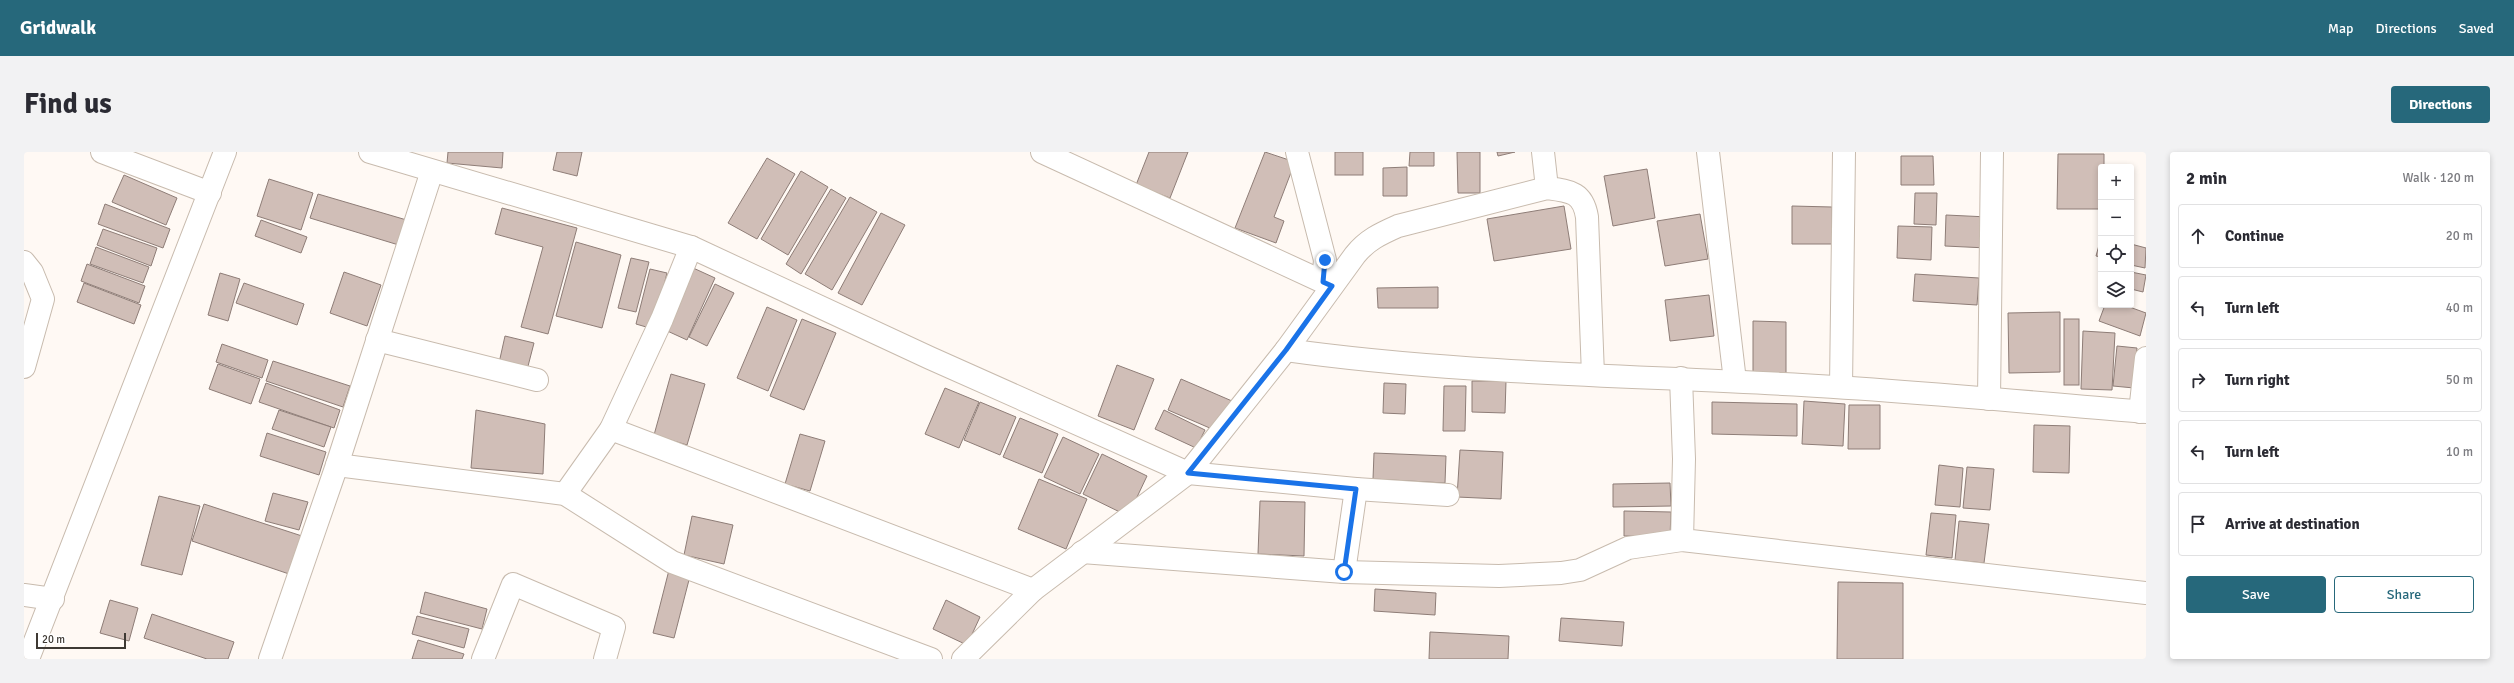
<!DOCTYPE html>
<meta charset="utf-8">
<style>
body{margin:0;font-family:Signika,sans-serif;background:#f2f2f3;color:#2b2b33}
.controls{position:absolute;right:12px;top:12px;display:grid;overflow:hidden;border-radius:4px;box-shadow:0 2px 6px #0003}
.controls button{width:36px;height:36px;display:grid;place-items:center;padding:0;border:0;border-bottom:1px solid #e1e1e2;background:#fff;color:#2b2b33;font:20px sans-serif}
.scale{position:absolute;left:12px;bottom:10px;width:90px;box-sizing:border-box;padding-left:4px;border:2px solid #3e3933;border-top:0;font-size:11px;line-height:14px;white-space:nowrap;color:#3e3933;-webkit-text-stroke:3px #fff;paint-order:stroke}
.stop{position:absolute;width:12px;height:12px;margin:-9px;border:3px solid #1a73e8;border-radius:50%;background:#fff}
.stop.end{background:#1a73e8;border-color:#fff;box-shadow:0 1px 4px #0008}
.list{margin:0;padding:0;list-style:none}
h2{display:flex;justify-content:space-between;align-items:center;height:52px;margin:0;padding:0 16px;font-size:17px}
h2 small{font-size:13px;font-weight:400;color:#7c7c81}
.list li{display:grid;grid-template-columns:26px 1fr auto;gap:12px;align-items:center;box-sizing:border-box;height:64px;margin:0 8px 8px;padding:0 8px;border:1px solid #e1e1e2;border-radius:4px}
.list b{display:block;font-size:15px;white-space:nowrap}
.list em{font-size:13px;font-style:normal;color:#7c7c81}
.actions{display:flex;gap:8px;padding:12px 16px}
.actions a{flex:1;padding:9px 0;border:1px solid #26687b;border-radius:4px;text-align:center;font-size:14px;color:#26687b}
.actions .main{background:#26687b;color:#fff}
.icon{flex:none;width:22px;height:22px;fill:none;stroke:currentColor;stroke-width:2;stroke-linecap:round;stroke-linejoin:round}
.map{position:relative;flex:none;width:2122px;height:507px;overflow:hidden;border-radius:4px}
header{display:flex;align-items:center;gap:24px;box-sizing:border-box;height:56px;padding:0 20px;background:#26687b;color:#fff}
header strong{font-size:19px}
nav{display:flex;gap:22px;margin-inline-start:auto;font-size:14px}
.intro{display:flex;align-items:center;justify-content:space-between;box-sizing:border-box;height:96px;padding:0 24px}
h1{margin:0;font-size:28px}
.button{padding:10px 18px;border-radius:4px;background:#26687b;color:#fff;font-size:14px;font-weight:700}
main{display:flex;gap:24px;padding:0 24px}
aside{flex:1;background:#fff;border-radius:4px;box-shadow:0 2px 6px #0003}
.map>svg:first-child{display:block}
</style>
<header>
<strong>Gridwalk</strong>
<nav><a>Map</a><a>Directions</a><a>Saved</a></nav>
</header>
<div class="intro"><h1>Find us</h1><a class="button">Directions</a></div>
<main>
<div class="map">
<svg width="2122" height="507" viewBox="0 0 2122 507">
<rect width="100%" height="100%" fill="#fff9f4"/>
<g fill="#d0beb7" stroke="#8e7d77">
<path d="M424,0H479L478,16L423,11Z"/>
<path d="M533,0H558L553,24L529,18Z"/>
<path d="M1125,0H1164L1146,46L1112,33Z"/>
<path d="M1241,0L1271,10L1250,65L1260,69L1252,91L1211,76Z"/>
<rect x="1311" y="0" width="28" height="23"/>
<path d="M1386,0H1410V14H1385Z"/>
<path d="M1433,0H1456V41H1434Z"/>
<path d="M1473,0H1491L1474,4Z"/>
<path d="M2034,2H2080V15H2077V57H2033Z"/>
<path d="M1877,4H1909L1910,33H1877Z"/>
<path d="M743,6L771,22L733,87L704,71Z"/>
<path d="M1383,15V44H1359V16Z"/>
<path d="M1623,17L1631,66L1589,74L1580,24Z"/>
<path d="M777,19L804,35L764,103L737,87Z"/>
<path d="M100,23L153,46L142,73L88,50Z"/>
<path d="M245,27L289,41L277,78L233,64Z"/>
<path d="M807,37L822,46L777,122L762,112Z"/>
<path d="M1891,41H1913L1912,73L1890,72Z"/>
<path d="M294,42L386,69L378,94L286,66Z"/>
<path d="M826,45L853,60L808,138L781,122Z"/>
<path d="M81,52L146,77L139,96L74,72Z"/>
<path d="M1540,54L1547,97L1470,109L1463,67Z"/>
<path d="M1768,54L1808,55V92H1768Z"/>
<path d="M478,56L553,76L524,182L497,175L519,95L471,82Z"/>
<path d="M857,61L881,73L838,153L814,141Z"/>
<path d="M1676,62L1684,107L1641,114L1633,69Z"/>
<path d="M1922,63L1964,65L1963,96L1921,94Z"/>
<path d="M237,68L283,85L277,101L231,84Z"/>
<path d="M1874,74L1908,75L1907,108L1873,106Z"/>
<path d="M79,77L133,96L127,114L73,93Z"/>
<path d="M2077,86V105L2072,104Z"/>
<path d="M552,90L597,103L578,176L532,164Z"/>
<path d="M2107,92L2122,96L2121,116L2107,113Z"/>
<path d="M72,95L125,115L119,131L66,112Z"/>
<path d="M607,106L625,110L612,160L594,156Z"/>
<path d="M63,112L121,134L115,151L57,129Z"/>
<path d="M667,115L691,126L663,188L639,177Z"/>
<path d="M626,117L643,121L629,177L612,172Z"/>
<path d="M320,120L357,133L343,174L306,161Z"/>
<path d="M2107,120L2122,123L2119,140L2107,137Z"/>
<path d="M196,121L216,127L204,169L184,163Z"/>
<path d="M1891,122L1955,126L1953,153L1889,149Z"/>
<path d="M60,131L117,153L110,172L53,150Z"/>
<path d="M220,131L280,152L273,173L212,151Z"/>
<path d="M691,132L710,141L683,194L665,185Z"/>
<path d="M1414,135V156H1354L1353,136Z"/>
<path d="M1685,143L1690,184L1646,189L1641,148Z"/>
<path d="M2081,153H2100L2122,161L2116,184L2075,169Z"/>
<path d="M743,155L773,168L744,239L713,226Z"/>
<path d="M2036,160V220L1985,221L1984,161Z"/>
<path d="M778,167L812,181L780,258L746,244Z"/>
<rect x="2040" y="167" width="15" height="66"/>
<path d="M1729,169L1762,170V224H1729Z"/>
<path d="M2059,179L2091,181L2088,238L2057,237Z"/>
<path d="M481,184L510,191L503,218L475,211Z"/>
<path d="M198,192L244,208L238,226L192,210Z"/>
<path d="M2093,194L2113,196L2110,236L2089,234Z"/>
<path d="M249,209L326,234L319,255L242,229Z"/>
<path d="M194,212L236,227L227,252L185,237Z"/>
<path d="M1093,213L1130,227L1110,278L1074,264Z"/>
<path d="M647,222L681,232L663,293L630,283Z"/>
<path d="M1157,227L1208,249L1195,280L1144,258Z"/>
<path d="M1448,229H1482L1481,261L1448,260Z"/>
<path d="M242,231L316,258L310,276L235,250Z"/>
<path d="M1360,231L1382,232L1381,262L1359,261Z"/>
<path d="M1420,234H1442L1441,279H1419Z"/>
<path d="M921,236L955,250L935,296L901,282Z"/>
<path d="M1780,249L1821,252L1819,294L1778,292Z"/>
<path d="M956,250L992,265L976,303L940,288Z"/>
<path d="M1688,250L1773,252V284L1688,282Z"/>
<path d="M1825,253H1856V297H1824Z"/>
<path d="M255,258L307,275L300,295L248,277Z"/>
<path d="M452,258L521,272L519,322L447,316Z"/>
<path d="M1140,258L1181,278L1172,296L1131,277Z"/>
<path d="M996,266L1034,282L1018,321L979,305Z"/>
<path d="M2010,273L2046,274L2045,321L2009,320Z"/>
<path d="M243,281L302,300L295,323L236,304Z"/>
<path d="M776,282L801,289L786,339L761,332Z"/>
<path d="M1039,285L1075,302L1056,342L1020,325Z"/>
<path d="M1436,298L1479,300L1477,347L1433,345Z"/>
<path d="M1350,301L1422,304L1421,331L1349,327Z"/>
<path d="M1078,302L1123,324L1104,364L1059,342Z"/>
<path d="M1915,313L1939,316L1936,355L1911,353Z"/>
<path d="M1943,315L1970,317L1966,358L1939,356Z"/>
<path d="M1015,327L1063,347L1042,397L994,377Z"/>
<path d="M1646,331L1647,354L1589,355V332Z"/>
<path d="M249,341L284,350L275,378L241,369Z"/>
<path d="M135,344L176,354L158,423L117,413Z"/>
<path d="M1236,349L1281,350L1280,404L1234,402Z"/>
<path d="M180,352L281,385L268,423L168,389Z"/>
<path d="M1600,359L1647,360L1646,385L1600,384Z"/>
<path d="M1907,361L1932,363L1928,406L1902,403Z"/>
<path d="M668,364L709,373L700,412L660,403Z"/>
<path d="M1935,369L1965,372L1960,411L1931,408Z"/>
<path d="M645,418L666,424L650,486L629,481Z"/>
<path d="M1814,430L1879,431V507H1813Z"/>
<path d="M1351,437L1412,441L1411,463L1350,459Z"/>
<path d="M401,440L463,457L458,477L396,461Z"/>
<path d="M86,448L114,456L105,489L76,481Z"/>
<path d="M922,448L956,465L943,493L909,477Z"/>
<path d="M128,462L210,490L204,507H183L120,486Z"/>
<path d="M393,464L445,477L440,496L388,482Z"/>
<path d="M1537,466L1600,470L1598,494L1535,489Z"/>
<path d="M1406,480L1485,484L1484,507H1405Z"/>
<path d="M394,488L440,502L438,507H388Z"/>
</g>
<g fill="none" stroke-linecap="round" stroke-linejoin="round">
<g stroke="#c8bbae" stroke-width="24">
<g id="street">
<path d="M78,0L186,41"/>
<path d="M346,0L667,95L906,206L1164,321L1332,337L1424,343"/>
<path d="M1018,0L1308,134"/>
<path d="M1273,0L1301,108L1299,130"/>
<path d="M1519,0L1523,36"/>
<path d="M1684,0L1711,229"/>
<path d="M0,110L8,120L19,147L0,215"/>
<path d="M353,188L513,228"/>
<path d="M1262,198C1426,221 1593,223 1759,232C1880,238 2001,250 2122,260"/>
<path d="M1657,226L1660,307L1658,388L2122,441"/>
<path d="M1817,235L1820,0"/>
<path d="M1965,247L1968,0"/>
<path d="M2116,260L2122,206"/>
<path d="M587,277L1009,438"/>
<path d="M313,313L541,342L648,410L907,507"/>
<path d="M541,342L587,277L638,167L667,95"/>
<path d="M1058,400L1320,420L1475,424L1537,421L1556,418L1604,396L1658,388"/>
<path d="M1320,420L1332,337"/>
<path d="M0,443L29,447"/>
<path d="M246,507L313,313L408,19"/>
<path d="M459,507L489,432L590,475L581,507"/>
<path d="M939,507L1009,438L1164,321L1262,198L1331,103C1343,88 1356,82 1374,74L1523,36C1546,39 1559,40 1563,65L1569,223"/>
</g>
</g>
<g stroke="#c8bbae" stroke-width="24">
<path id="secondary" d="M4,507L201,0"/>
</g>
<use href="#street" stroke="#fff" stroke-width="22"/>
<use href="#secondary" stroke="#fff" stroke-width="22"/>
</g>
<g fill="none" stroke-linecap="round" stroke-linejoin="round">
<path stroke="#1a73e8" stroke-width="5" d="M1301,108L1299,130L1308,134L1262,198L1164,321L1332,337L1320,420"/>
</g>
</svg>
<div class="controls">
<button>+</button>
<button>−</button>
<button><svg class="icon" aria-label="locate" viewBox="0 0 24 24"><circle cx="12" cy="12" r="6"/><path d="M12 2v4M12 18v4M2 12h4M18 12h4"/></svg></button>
<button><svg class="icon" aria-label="layers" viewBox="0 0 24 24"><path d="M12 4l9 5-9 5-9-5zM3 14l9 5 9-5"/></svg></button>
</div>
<div class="scale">20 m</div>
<div class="stop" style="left:1320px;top:420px"></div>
<div class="stop end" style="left:1301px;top:108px"></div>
</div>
<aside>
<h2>2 min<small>Walk · 120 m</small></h2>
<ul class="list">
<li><svg class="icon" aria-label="ahead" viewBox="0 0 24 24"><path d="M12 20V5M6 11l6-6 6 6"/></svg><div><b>Continue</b></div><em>20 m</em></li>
<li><svg class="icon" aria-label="left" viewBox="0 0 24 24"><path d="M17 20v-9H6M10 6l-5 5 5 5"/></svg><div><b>Turn left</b></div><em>40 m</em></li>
<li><svg class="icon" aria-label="right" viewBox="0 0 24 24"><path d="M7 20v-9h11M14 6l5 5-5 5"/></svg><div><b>Turn right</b></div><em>50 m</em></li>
<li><svg class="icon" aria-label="left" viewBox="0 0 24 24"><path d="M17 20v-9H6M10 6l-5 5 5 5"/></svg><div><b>Turn left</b></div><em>10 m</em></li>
<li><svg class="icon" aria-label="arrive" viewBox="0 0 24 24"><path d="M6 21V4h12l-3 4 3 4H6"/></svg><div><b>Arrive at destination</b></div></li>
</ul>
<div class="actions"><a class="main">Save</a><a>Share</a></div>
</aside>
</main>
